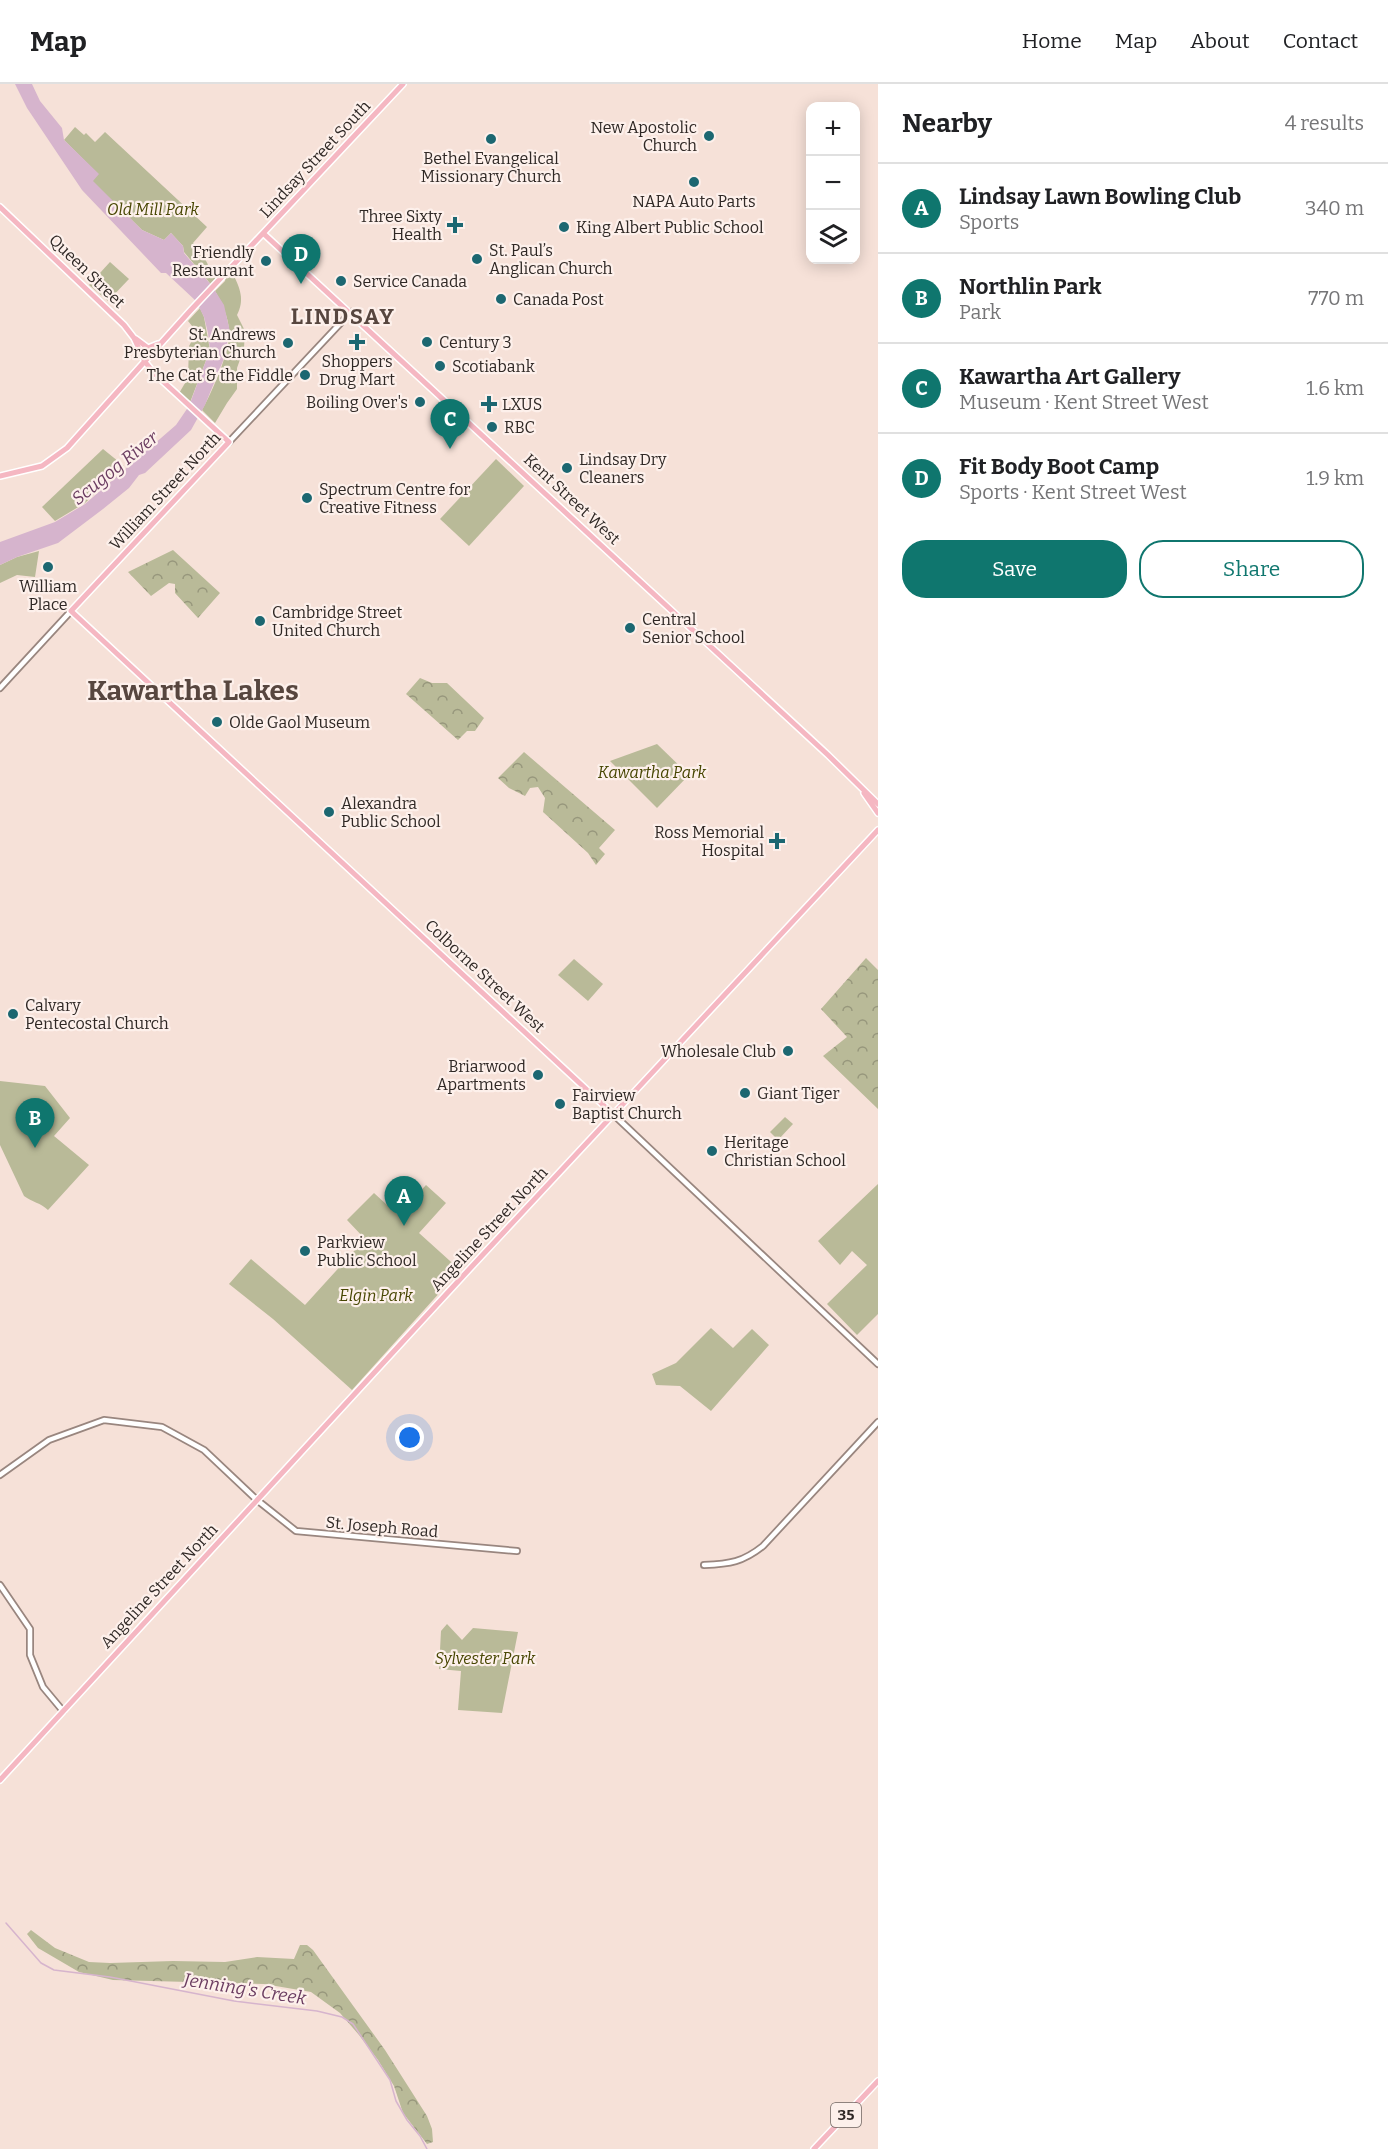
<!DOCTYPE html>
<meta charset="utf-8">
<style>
body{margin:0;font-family:Bitter,serif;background:#f6f6f6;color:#202124}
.controls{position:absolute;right:18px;top:18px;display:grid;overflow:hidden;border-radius:12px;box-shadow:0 3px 15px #0003}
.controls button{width:54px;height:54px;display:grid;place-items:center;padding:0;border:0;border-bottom:2px solid #e0e0e0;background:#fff;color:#202124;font:30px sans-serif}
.you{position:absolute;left:410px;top:1354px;width:21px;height:21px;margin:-15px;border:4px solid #fff;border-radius:50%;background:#1a73e8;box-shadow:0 0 0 9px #1a73e833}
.badge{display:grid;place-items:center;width:39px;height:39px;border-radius:50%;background:#0f766e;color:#fff;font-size:20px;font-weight:700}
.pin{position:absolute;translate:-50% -50px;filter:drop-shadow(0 2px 3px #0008)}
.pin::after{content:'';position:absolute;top:32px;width:21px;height:18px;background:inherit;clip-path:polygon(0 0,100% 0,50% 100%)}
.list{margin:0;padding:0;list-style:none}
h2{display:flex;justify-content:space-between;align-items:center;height:78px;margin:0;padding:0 24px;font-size:26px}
h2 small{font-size:20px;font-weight:400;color:#757577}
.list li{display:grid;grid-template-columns:39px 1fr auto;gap:18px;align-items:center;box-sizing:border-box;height:90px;padding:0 24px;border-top:2px solid #e0e0e0}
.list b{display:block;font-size:22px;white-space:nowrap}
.list p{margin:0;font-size:20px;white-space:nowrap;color:#757577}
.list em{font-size:20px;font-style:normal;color:#757577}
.actions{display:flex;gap:12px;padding:18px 24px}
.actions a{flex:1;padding:14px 0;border:2px solid #0f766e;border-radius:24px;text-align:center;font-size:21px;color:#0f766e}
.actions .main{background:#0f766e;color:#fff}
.icon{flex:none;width:33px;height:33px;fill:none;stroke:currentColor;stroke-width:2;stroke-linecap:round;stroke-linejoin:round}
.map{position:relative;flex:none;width:878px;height:2065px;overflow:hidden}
header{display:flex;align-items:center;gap:36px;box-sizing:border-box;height:84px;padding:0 30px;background:#fff;border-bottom:2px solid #e0e0e0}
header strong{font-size:28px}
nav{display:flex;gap:33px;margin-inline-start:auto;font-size:21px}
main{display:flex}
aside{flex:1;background:#fff}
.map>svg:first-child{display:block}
</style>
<header>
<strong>Map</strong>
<nav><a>Home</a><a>Map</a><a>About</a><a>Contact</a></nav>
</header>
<main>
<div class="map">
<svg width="878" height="2065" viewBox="0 0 878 2065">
<defs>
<pattern id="forest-crowns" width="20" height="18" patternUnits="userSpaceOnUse" patternTransform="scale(1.5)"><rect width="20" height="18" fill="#b9ba98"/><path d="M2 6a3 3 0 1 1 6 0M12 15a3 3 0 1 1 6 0" fill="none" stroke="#97977c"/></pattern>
</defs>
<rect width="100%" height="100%" fill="#f6e1d8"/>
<g fill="url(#forest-crowns)">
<path d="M173,466L220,509L198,534L175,509V500L169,499L151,512L128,488Z"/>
<path d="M420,594L432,599H447L484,634L475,647H467L458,656L406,610Z"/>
<path d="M524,668L615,746L599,764L605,770L596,781L588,769L543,728L545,714L538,703L530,704L525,712L509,704L498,694Z"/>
<path d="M866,874L878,886V1025L823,972L847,953L821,925Z"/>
<path d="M31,1846L55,1864L89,1878L110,1879L173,1877L225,1878L257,1873L294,1875L300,1861H307L313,1866L385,1966L427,2032L432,2045L433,2058L427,2060L403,2029L394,2002L378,1976L359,1951L340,1929L311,1908L264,1900L113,1896L79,1888L38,1864L27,1850Z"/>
</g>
<g fill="#b9ba98">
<path d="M75,43L84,51L86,49L95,58L105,48L207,143L193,159L199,165L197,167L204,173L217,198L213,203L184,168L183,162L171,149L164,156L142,146L92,97L98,90L64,56Z"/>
<path d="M110,178L129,195L108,217L89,201Z"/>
<path d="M227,188L233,190C240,204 245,216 237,231L245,247L244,264L237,284V305L227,319L215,339L202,326C212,308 231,266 229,246C228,232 222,219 215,207L225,197Z"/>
<path d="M200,224L204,233L210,266L189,321L178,311L188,294L189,262L197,248L188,237Z"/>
<path d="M103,365L124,382L85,419L55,437L42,423Z"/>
<path d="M496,375L524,402L469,462L440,435Z"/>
<path d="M39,467L35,493L17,491L0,499V481L17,473Z"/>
<path d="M657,660L689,691L657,724L610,677Z"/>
<path d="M574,875L603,900L588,917L558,891Z"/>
<path d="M0,997L45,1002L70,1034L54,1052L89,1081L48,1126C41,1119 32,1118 24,1112L0,1061Z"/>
<path d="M785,1033L793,1040L778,1056L770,1048Z"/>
<path d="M878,1100V1230L857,1251L827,1220L867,1181L852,1167L840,1181L818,1157Z"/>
<path d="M426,1101L446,1119L419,1149L460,1186L352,1306L273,1235L229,1200L251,1175L305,1221L365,1155L347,1136L374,1109L398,1131Z"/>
<path d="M711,1244L733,1264L752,1245L769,1261L711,1327L680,1302L656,1301L652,1290L676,1279Z"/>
<path d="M447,1540L462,1556L473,1544L518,1548L502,1629L458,1626L461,1587L439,1585L441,1547Z"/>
</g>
<path fill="#d6b4cd" d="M15,0H32L40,17L62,44L64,56L99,90L93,97L142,146L164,156L171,149L183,162L184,169L212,202L224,221L230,248L223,277L205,321L191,346L145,389L139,391L129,404L103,425L58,459L17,473L0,481V458L55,438L85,420L176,341L189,322L210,266L208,249L204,233L196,217L166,189H161L82,106L27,24Z"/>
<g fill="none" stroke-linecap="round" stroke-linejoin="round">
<path stroke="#d6b4cd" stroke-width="1.5" d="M6,1839L41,1879L54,1886L110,1893L234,1917L317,1927L342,1933L353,1940L390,1996L396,2017L407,2036L420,2052L427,2065"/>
<g stroke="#99867f" stroke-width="8">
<g id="minor">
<path d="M229,358L351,228"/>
<path d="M0,604L71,527"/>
<path d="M614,1031L878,1280"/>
<path d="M0,1391L49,1356L104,1336L162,1343L204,1366L257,1416L296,1447L517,1467"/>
<path d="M704,1481C730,1480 743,1478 763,1462L878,1338"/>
<path d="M0,1501L30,1545V1571L43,1603L63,1627"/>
</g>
</g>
<g stroke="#fff" stroke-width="8">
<g id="major">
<path d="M0,123L124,241L134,254L145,278L156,291L229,358L71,527L614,1031"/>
<path d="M264,150L828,671L878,720"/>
<path d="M136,255L148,264L158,260"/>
<path d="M0,392L42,382L67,364L190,227L403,0"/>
<path d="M864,709L878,729"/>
<path d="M0,1696L463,1192L878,746"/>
<path d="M814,2065L878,1997"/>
</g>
</g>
<use href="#minor" stroke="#fff" stroke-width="4.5"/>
<use href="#major" stroke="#f5b7c2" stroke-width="5"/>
</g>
<g fill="#1c6771" stroke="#fdf0eb" stroke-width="2">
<circle cx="709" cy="52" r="6"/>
<circle cx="491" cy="55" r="6"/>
<circle cx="694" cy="98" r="6"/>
<path d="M452 132h6v6h6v6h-6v6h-6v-6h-6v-6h6z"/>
<circle cx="564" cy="143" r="6"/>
<circle cx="477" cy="175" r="6"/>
<circle cx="266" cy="177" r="6"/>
<circle cx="341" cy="197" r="6"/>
<circle cx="501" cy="215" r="6"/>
<path d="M354 249h6v6h6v6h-6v6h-6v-6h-6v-6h6z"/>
<circle cx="427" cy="258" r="6"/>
<circle cx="288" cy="259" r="6"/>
<circle cx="440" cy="282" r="6"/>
<circle cx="305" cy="291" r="6"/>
<circle cx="420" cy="318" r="6"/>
<path d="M486 311h6v6h6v6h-6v6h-6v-6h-6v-6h6z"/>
<circle cx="492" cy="343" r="6"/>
<circle cx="567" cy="384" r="6"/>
<circle cx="307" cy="414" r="6"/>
<circle cx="48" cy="483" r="6"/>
<circle cx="260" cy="537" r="6"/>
<circle cx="630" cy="544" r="6"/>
<circle cx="217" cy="638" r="6"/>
<circle cx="329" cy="728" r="6"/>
<path d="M774 748h6v6h6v6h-6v6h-6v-6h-6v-6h6z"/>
<circle cx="13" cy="930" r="6"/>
<circle cx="788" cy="967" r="6"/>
<circle cx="538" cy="991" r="6"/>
<circle cx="745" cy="1009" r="6"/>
<circle cx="560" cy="1020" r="6"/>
<circle cx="712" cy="1067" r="6"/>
<circle cx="305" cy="1167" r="6"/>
</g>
<g text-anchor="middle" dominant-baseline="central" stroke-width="4.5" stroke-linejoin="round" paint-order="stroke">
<rect fill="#fdf0eb" stroke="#6d6460" stroke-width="1.5" x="831" y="2019" width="30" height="24" rx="4.5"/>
<g font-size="15" font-weight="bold" fill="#2f2825">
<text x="846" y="2031">35</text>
</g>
<g font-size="16" fill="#2f2825" stroke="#fdf0eb" text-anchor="start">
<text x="697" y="43" text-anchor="end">New Apostolic<tspan x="697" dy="18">Church</tspan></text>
<text x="491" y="74" text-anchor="middle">Bethel Evangelical<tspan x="491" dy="18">Missionary Church</tspan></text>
<text x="694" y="117" text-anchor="middle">NAPA Auto Parts</text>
<text x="442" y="132" text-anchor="end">Three Sixty<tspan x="442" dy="18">Health</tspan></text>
<text x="576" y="143">King Albert Public School</text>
<text x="489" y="166">St. Paul’s<tspan x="489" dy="18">Anglican Church</tspan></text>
<text x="254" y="168" text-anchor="end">Friendly<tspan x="254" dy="18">Restaurant</tspan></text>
<text x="353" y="197">Service Canada</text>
<text x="513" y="215">Canada Post</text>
<text x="276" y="250" text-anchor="end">St. Andrews<tspan x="276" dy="18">Presbyterian Church</tspan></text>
<text x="439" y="258">Century 3</text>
<text x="357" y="277" text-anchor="middle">Shoppers<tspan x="357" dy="18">Drug Mart</tspan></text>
<text x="452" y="282">Scotiabank</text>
<text x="293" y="291" text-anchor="end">The Cat &amp; the Fiddle</text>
<text x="408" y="318" text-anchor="end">Boiling Over's</text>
<text x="502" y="320">LXUS</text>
<text x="504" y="343">RBC</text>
<text x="579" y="375">Lindsay Dry<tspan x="579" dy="18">Cleaners</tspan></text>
<text x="319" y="405">Spectrum Centre for<tspan x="319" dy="18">Creative Fitness</tspan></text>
<text x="48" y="502" text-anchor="middle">William<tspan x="48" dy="18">Place</tspan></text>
<text x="272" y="528">Cambridge Street<tspan x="272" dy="18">United Church</tspan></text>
<text x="642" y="535">Central<tspan x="642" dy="18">Senior School</tspan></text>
<text x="229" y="638">Olde Gaol Museum</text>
<text x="341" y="719">Alexandra<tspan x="341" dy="18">Public School</tspan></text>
<text x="764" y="748" text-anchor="end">Ross Memorial<tspan x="764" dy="18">Hospital</tspan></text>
<text x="25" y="921">Calvary<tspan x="25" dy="18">Pentecostal Church</tspan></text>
<text x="776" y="967" text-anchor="end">Wholesale Club</text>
<text x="526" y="982" text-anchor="end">Briarwood<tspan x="526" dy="18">Apartments</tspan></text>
<text x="757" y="1009">Giant Tiger</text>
<text x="572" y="1011">Fairview<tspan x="572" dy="18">Baptist Church</tspan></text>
<text x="724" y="1058">Heritage<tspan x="724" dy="18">Christian School</tspan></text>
<text x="317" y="1158">Parkview<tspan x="317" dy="18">Public School</tspan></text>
</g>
<g font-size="16" fill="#2f2825" stroke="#fdf0eb">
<text transform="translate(315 75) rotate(-47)">Lindsay Street South</text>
<text transform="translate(87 187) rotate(44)">Queen Street</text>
<text transform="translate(165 407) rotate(-47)">William Street North</text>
<text transform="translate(572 415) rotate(43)">Kent Street West</text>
<text transform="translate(485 892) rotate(43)">Colborne Street West</text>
<text transform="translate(489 1145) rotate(-47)">Angeline Street North</text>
<text transform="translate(382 1443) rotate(5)">St. Joseph Road</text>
<text transform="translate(159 1502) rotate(-47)">Angeline Street North</text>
</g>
<g font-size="16" font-style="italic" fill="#474602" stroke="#fdf0eb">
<text x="153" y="125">Old Mill Park</text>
<text x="652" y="688">Kawartha Park</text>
<text x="376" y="1211">Elgin Park</text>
<text x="485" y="1574">Sylvester Park</text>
</g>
<g font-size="18" font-style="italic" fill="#6b3d61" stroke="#fdf0eb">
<text transform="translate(115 384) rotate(-39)">Scugog River</text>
<text transform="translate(245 1905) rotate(9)">Jenning's Creek</text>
</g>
<g font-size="22" font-weight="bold" letter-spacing="1.5" fill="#57463f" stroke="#fdf0eb">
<text x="343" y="232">LINDSAY</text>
</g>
<g font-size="28" font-weight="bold" fill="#57463f" stroke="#fdf0eb">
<text x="193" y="606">Kawartha Lakes</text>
</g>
</g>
</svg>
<div class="controls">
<button>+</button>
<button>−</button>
<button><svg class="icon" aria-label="layers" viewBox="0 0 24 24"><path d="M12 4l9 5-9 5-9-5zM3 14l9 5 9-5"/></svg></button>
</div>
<div class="you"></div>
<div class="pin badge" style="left:404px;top:1142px">A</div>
<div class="pin badge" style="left:35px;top:1064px">B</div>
<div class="pin badge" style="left:450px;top:365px">C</div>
<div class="pin badge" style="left:301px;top:200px">D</div>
</div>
<aside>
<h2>Nearby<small>4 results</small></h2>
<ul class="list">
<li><span class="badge">A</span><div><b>Lindsay Lawn Bowling Club</b><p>Sports</p></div><em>340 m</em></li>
<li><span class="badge">B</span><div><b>Northlin Park</b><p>Park</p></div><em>770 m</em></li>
<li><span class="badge">C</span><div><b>Kawartha Art Gallery</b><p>Museum · Kent Street West</p></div><em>1.6 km</em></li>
<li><span class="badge">D</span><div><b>Fit Body Boot Camp</b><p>Sports · Kent Street West</p></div><em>1.9 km</em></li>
</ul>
<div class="actions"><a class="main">Save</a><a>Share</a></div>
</aside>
</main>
